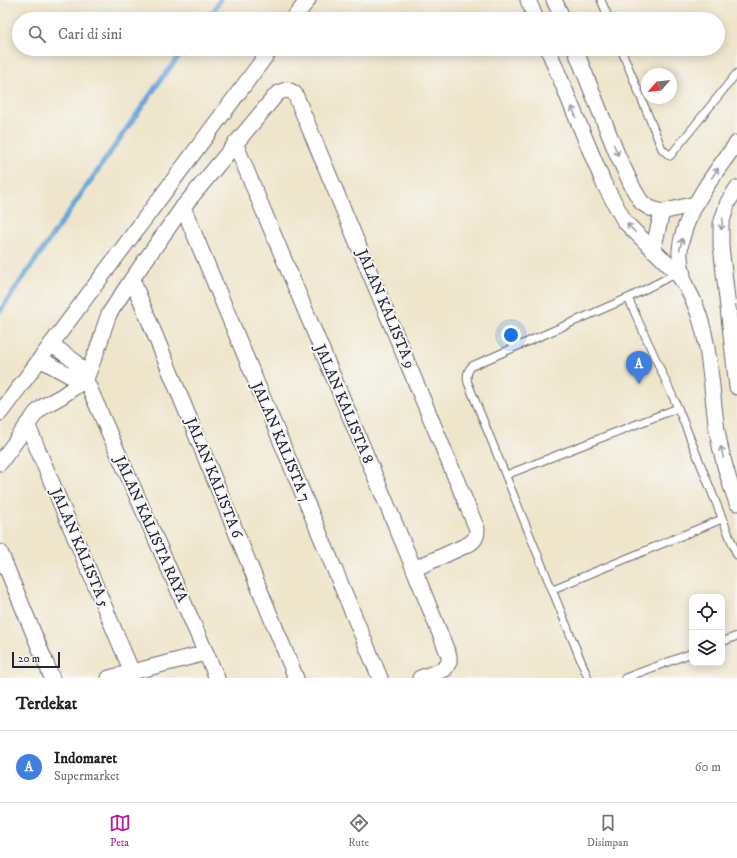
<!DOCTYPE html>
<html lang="id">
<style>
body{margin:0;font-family:"IM FELL DW Pica",serif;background:#f6f6f6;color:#202124}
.controls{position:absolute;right:12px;bottom:12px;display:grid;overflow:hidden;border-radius:8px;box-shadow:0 2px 10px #0003}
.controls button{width:36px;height:36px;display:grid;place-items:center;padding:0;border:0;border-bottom:1px solid #e0e0e0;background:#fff;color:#202124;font:20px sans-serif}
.compass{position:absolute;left:641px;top:68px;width:36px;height:36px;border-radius:50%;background:#fff;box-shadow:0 2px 10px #0003;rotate:243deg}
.scale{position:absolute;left:12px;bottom:10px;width:48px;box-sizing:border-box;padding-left:4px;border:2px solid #22223b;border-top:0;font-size:11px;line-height:14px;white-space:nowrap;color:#22223b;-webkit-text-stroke:3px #f6f6f2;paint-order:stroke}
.you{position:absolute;left:511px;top:335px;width:14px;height:14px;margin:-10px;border:3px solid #fff;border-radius:50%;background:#1a73e8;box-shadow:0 0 0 6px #1a73e833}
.badge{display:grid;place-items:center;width:26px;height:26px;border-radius:50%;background:#b5179e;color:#fff;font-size:13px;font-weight:700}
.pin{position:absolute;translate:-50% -33px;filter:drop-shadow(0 1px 2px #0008)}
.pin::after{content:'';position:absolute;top:21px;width:14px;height:12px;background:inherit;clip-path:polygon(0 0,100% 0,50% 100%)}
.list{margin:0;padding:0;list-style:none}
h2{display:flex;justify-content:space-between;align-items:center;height:52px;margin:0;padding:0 16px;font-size:17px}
h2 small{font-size:13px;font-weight:400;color:#757577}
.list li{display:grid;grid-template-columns:26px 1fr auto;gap:12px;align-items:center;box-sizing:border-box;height:72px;padding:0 16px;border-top:1px solid #e0e0e0}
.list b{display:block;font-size:15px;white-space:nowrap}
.list p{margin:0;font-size:13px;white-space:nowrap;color:#757577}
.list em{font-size:13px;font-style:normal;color:#757577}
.icon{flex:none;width:22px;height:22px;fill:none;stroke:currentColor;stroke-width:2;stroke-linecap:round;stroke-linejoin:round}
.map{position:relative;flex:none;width:737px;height:678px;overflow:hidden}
.search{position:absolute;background:#fff;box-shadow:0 2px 10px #0003;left:12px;right:12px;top:12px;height:44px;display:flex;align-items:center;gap:10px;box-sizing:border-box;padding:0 14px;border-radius:22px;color:#757577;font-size:15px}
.sheet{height:124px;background:#fff}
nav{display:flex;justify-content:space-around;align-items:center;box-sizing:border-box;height:56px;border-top:1px solid #e0e0e0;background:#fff;font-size:11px;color:#757577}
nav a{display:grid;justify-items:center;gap:2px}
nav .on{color:#b5179e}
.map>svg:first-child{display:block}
</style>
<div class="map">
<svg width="737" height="678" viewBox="0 0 737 678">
<rect width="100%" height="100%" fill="#f6f6f2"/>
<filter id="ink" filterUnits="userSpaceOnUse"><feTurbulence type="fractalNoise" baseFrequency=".025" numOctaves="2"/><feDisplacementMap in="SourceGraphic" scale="8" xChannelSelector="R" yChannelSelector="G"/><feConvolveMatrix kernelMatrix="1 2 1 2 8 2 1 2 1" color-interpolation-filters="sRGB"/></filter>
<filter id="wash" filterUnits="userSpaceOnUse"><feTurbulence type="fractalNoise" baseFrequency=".012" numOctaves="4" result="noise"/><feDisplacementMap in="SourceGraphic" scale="16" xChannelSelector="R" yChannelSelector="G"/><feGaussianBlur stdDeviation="0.9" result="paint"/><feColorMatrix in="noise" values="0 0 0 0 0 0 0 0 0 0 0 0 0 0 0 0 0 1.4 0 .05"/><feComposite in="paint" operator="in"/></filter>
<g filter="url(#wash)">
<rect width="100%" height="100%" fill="#efe5cb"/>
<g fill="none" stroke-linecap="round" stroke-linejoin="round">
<g stroke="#69a6db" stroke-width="5">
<path d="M209,19L220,0"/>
<path d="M0,311L162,78L185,49"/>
</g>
</g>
</g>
<g filter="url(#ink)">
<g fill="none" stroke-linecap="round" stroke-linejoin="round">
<g stroke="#6a666d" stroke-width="9">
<g id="lane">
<path d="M601,0L609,19"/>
<path d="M621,49L662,149L670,156L737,73"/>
<path d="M628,298L678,408L737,555"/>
<path d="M506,475L678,408"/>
<path d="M553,589L722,519"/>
<path d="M722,642L737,636"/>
<path d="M588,678L468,383C466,376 467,371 472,366L628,298L677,273"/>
<path d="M625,678L692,653"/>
</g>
</g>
<g stroke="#6a666d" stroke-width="17">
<g id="street">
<path d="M528,0L536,19"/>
<path d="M554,0L563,19"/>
<path d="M293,19L308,0"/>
<path d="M548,49L604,184L625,222L677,273C712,318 709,377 717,430C721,455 728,479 737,503"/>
<path d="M575,49L617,154L634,190L642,203L650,208L662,212L695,204"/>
<path d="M235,143L414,569L449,656V662L445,669L420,678"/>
<path d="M737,188L728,202L721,224V246L737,387"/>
<path d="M183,207L380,678"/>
<path d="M653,250L662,212"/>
<path d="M132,279L296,678"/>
<path d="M684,282C683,272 679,261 680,251C682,216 716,170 737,143"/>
<path d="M51,344L73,360L81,369L217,678"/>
<path d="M40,359L74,378L86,379"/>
<path d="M0,413L271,49"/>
<path d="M27,424L132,672"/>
<path d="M0,463L36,413L44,406L62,396L86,379L100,342L104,328L109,314L132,279L183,207L276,95C282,90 288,88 295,94L477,529C477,537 475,540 469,544L414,569"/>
<path d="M0,552L52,678"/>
<path d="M109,678L206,653"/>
</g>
</g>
<use href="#lane" stroke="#fff" stroke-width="7"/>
<use href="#street" stroke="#fff" stroke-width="15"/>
</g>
<defs><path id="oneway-shaft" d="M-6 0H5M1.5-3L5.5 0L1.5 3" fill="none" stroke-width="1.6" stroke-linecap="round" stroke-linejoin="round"/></defs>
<g stroke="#9c9ca7">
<use href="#oneway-shaft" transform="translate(574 112) rotate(-112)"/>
<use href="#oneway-shaft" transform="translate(616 150) rotate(68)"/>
<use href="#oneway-shaft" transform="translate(715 173) rotate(-56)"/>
<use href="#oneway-shaft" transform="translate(722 224) rotate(99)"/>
<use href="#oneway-shaft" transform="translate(631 228) rotate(-134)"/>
<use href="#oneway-shaft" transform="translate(681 244) rotate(-77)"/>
<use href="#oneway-shaft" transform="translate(722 452) rotate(-102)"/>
</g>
</g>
<g text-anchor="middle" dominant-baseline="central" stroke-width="4" stroke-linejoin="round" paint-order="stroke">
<g font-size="15" fill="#22223b" stroke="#f6f6f2">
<text transform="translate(386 309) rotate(67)">JALAN KALISTA 9</text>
<text transform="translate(344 404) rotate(67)">JALAN KALISTA 8</text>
<text transform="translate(281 442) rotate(67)">JALAN KALISTA 7</text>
<text transform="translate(214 478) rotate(68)">JALAN KALISTA 6</text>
<text transform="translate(151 529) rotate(66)">JALAN KALISTA RAYA</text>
<text transform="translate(80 548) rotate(67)">JALAN KALISTA 5</text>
</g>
</g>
</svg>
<div class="controls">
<button><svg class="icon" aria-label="locate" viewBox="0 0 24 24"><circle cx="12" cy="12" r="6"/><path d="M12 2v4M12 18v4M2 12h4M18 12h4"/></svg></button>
<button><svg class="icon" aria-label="layers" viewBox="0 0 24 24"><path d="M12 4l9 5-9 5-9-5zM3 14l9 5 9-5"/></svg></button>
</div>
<svg class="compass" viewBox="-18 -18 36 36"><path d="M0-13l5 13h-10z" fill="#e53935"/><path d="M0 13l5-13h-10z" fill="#757577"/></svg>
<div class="scale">20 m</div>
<div class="you"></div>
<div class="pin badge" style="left:639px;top:384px;background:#3f7fe0">A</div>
<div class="search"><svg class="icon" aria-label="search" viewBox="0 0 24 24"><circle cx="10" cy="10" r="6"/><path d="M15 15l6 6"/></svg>Cari di sini</div>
</div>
<section class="sheet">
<h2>Terdekat<small></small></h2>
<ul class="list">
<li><span class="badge" style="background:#3f7fe0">A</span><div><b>Indomaret</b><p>Supermarket</p></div><em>60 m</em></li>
</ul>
</section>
<nav>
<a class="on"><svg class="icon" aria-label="map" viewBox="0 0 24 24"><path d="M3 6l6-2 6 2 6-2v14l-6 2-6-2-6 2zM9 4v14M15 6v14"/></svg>Peta</a>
<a><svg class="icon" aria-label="directions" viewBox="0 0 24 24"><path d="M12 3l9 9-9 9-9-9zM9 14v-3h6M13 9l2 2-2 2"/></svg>Rute</a>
<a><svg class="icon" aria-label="saved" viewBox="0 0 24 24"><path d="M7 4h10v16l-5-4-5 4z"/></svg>Disimpan</a>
</nav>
